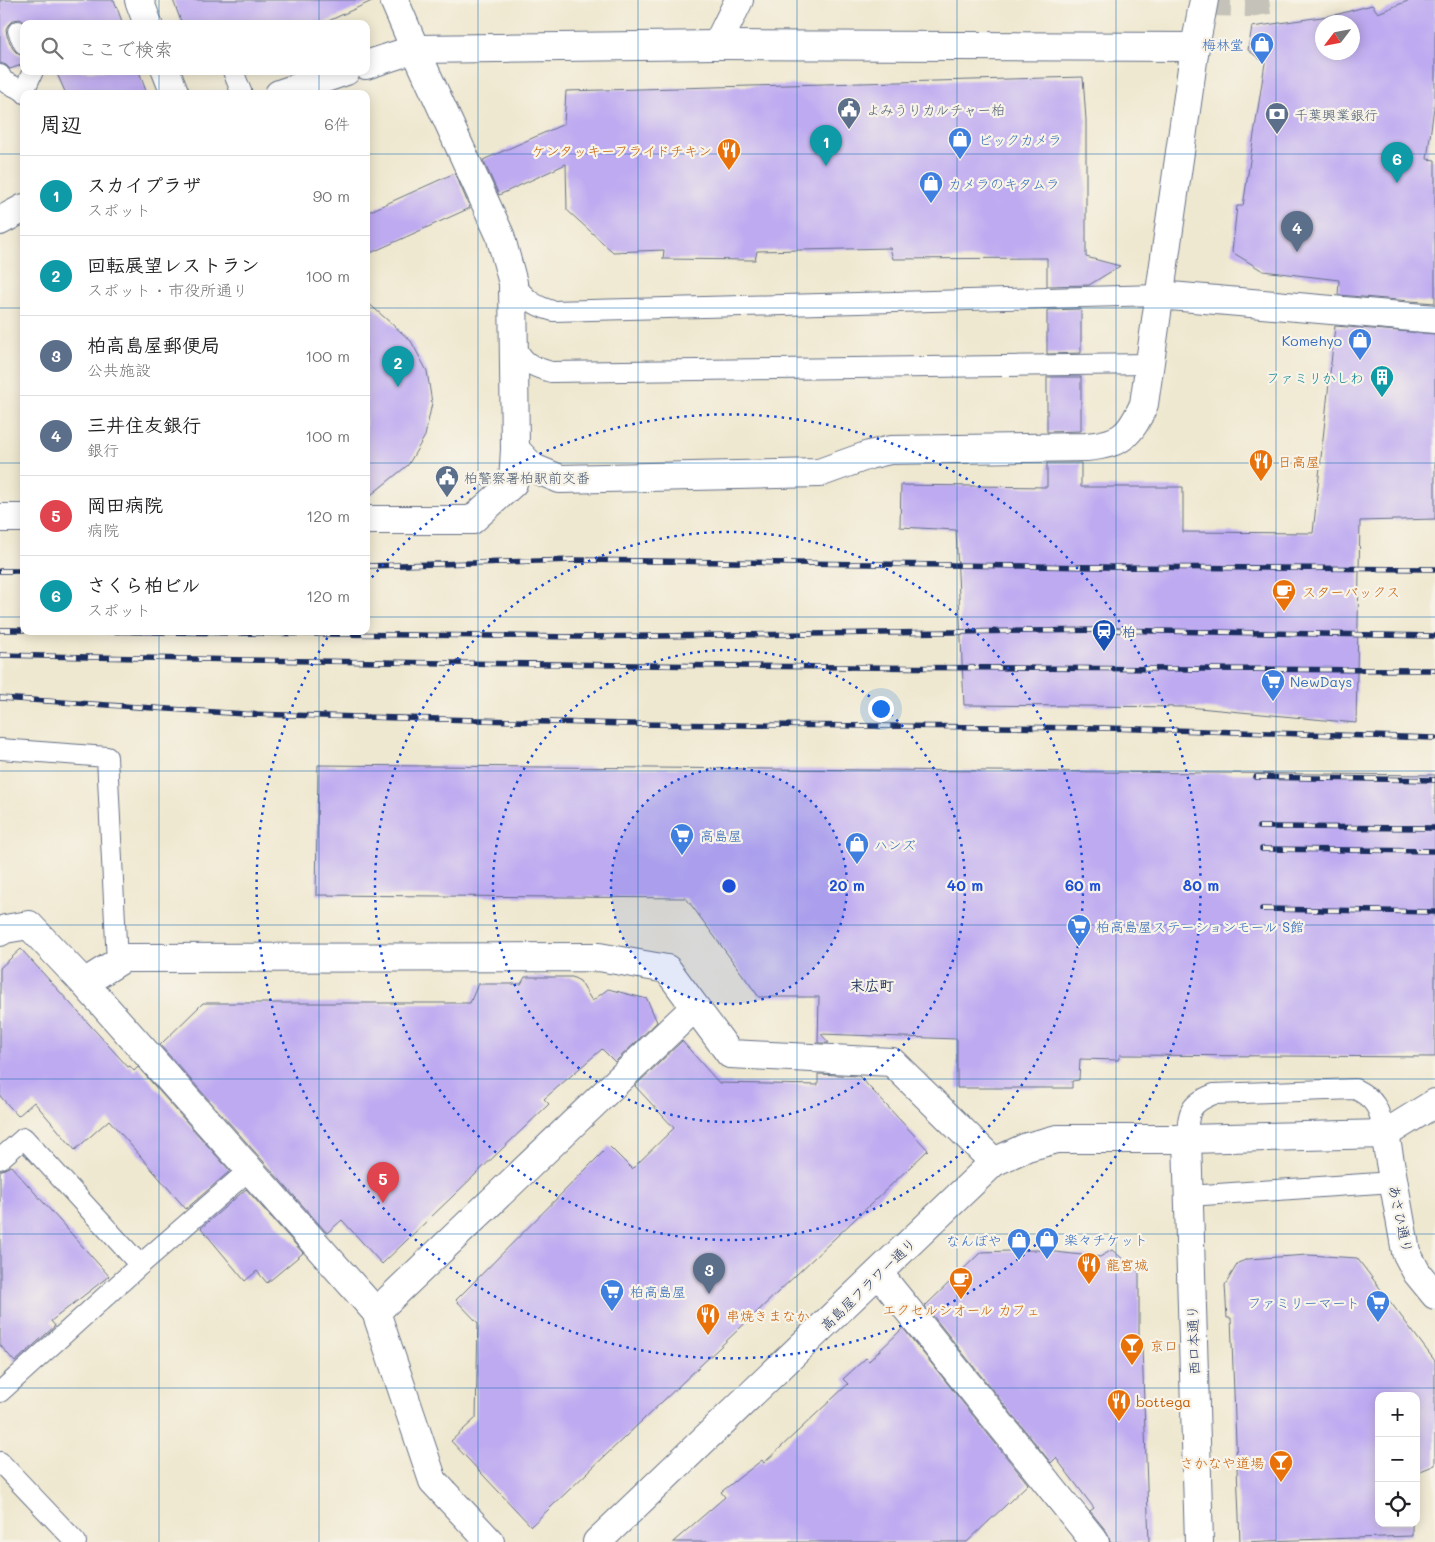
<!DOCTYPE html>
<html lang="ja">
<meta charset="utf-8">
<style>
body{margin:0;font-family:Mali,"Klee One",sans-serif;background:#f2f2f2;color:#202124}
.controls{position:absolute;right:15px;bottom:15px;display:grid;overflow:hidden;border-radius:10px;box-shadow:0 2px 12px #0003}
.controls button{width:45px;height:45px;display:grid;place-items:center;padding:0;border:0;border-bottom:1px solid #e0e0e0;background:#fff;color:#202124;font:25px sans-serif}
.compass{position:absolute;left:1315px;top:15px;width:45px;height:45px;border-radius:50%;background:#fff;box-shadow:0 2px 12px #0003;rotate:238deg}
.you{position:absolute;left:880px;top:708px;width:18px;height:18px;margin:-12px;border:4px solid #fff;border-radius:50%;background:#1a73e8;box-shadow:0 0 0 8px #1a73e833}
.badge{display:grid;place-items:center;width:32px;height:32px;border-radius:50%;background:#111827;color:#fff;font-size:16px;font-weight:700}
.pin{position:absolute;translate:-50% -41px;filter:drop-shadow(0 1px 2px #0008)}
.pin::after{content:'';position:absolute;top:26px;width:18px;height:15px;background:inherit;clip-path:polygon(0 0,100% 0,50% 100%)}
.list{margin:0;padding:0;list-style:none}
h2{display:flex;justify-content:space-between;align-items:center;height:65px;margin:0;padding:0 20px;font-size:21px}
h2 small{font-size:16px;font-weight:400;color:#757577}
.list li{display:grid;grid-template-columns:32px 1fr auto;gap:15px;align-items:center;box-sizing:border-box;height:80px;padding:0 20px;border-top:1px solid #e0e0e0}
.list b{display:block;font-size:19px;white-space:nowrap}
.list p{margin:0;font-size:16px;white-space:nowrap;color:#757577}
.list em{font-size:16px;font-style:normal;color:#757577}
.icon{flex:none;width:28px;height:28px;fill:none;stroke:currentColor;stroke-width:2;stroke-linecap:round;stroke-linejoin:round}
.map{position:relative;flex:none;width:1435px;height:1542px;overflow:hidden}
.search{position:absolute;background:#fff;box-shadow:0 2px 12px #0003;left:20px;top:20px;width:350px;height:55px;display:flex;align-items:center;gap:12px;box-sizing:border-box;padding:0 18px;border-radius:10px;color:#757577;font-size:19px}
.panel{position:absolute;background:#fff;box-shadow:0 2px 12px #0003;left:20px;top:90px;width:350px;height:545px;border-radius:10px}
.map>svg:first-child{display:block}
</style>
<div class="map">
<svg width="1435" height="1542" viewBox="0 0 1435 1542">
<rect width="100%" height="100%" fill="#f7f3e8"/>
<filter id="ink" filterUnits="userSpaceOnUse"><feTurbulence type="fractalNoise" baseFrequency=".02" numOctaves="2"/><feDisplacementMap in="SourceGraphic" scale="10" xChannelSelector="R" yChannelSelector="G"/><feConvolveMatrix kernelMatrix="1 2 1 2 8 2 1 2 1" color-interpolation-filters="sRGB"/></filter>
<filter id="wash" filterUnits="userSpaceOnUse"><feTurbulence type="fractalNoise" baseFrequency=".0096" numOctaves="4" result="noise"/><feDisplacementMap in="SourceGraphic" scale="20" xChannelSelector="R" yChannelSelector="G"/><feGaussianBlur stdDeviation="1.12" result="paint"/><feColorMatrix in="noise" values="0 0 0 0 0 0 0 0 0 0 0 0 0 0 0 0 0 1.4 0 .05"/><feComposite in="paint" operator="in"/></filter>
<g filter="url(#wash)">
<rect width="100%" height="100%" fill="#efe8d0"/>
<g id="blocks">
<g fill="#beaaf1" fill-rule="evenodd">
<path d="M0,0H114L123,24H27L20,19L13,20L8,25L6,29L7,36L13,49L18,54L24,56V64L10,69L6,65L0,63Z"/>
<path d="M173,0H374L322,24H182Z"/>
<path d="M1410,0H1435V100L1427,159L1435,160V303L1338,295L1339,280L1263,271L1232,252L1237,206H1243L1265,63L1248,50L1252,27L1335,15L1372,5L1378,13ZM1322,22H1352V52H1322Z"/>
<path d="M56,71H139L147,94H66Z"/>
<path d="M1083,77L1086,120V257L1120,266L1089,285L1047,286V258L893,259L890,248L757,251L755,260L663,259L664,250L613,252L567,210L566,164L499,195L483,160L564,124L566,91Z"/>
<path d="M455,173L470,208L366,255V213Z"/>
<path d="M366,301L411,341L427,371L432,403L425,436L408,465L366,499Z"/>
<path d="M1081,309V353L1047,354V310Z"/>
<path d="M1335,326L1435,334V519L1360,521L1356,723L1188,707L964,705L956,530L900,527L901,485L1047,487V463H1081V487H1183V532L1313,533Z"/>
<path d="M1047,377H1081V431L1047,432Z"/>
<path d="M318,765L1435,775V1057L1120,1055L1118,1060L1080,1059L1079,1080L1072,1081V1088H957V1039L821,1034L829,1043H818L819,997H759L686,898L316,895Z"/>
<path d="M21,949L128,1067L130,1066L134,1071L138,1067L230,1171L186,1209L109,1120L75,1150L34,1102L18,1116L0,1096V968Z"/>
<path d="M525,977H572L580,981L592,1001L608,989L647,999L657,1022L615,1062L602,1049L544,1099L549,1104L382,1264L342,1220L327,1233L160,1045L203,1003H470L478,984H521Z"/>
<path d="M682,1041L719,1083L818,1085V1074L859,1076L928,1150L531,1526L451,1441L476,1418L478,1323L456,1300L609,1146L632,1169L674,1128L635,1086Z"/>
<path d="M11,1166L109,1276L51,1321L55,1326L15,1362L0,1345V1171Z"/>
<path d="M246,1189L303,1253L267,1283L257,1271L245,1281L201,1228Z"/>
<path d="M1037,1250L1100,1257L1112,1250L1139,1272V1348L1142,1346L1149,1542H1110L1107,1532L1090,1511L1094,1508L1056,1458L1051,1463L925,1306L981,1252Z"/>
<path d="M1308,1255L1357,1258L1435,1361V1465L1416,1473V1396H1379V1523H1412V1536L1240,1542L1231,1318H1227L1225,1285L1238,1263L1248,1259Z"/>
<path d="M903,1328L1028,1484L967,1542H673L725,1497L721,1492L762,1460L764,1463L848,1384L843,1379L866,1358L869,1361Z"/>
</g>
</g>
</g>
<g filter="url(#ink)">
<use href="#blocks" fill-opacity="0" stroke="#657086" stroke-width="1"/>
<g fill="none" stroke-linecap="round" stroke-linejoin="round">
<path stroke="#c5c3b9" stroke-width="28" stroke-dasharray="28 14" stroke-linecap="butt" d="M1203,2L1249,3L1269,0"/>
<g stroke="#657086" stroke-width="22">
<g id="service">
<path d="M18,31L24,44"/>
<path d="M233,71L242,94"/>
<path d="M0,75L3,81L24,91"/>
<path d="M26,94L24,91L33,71"/>
<path d="M513,283C527,299 532,305 553,311L1159,295"/>
<path d="M513,342C523,362 529,366 551,372L1150,364"/>
<path d="M0,749L107,757L117,963"/>
<path d="M1187,1139C1188,1113 1188,1104 1214,1094L1355,1089C1378,1100 1379,1111 1385,1134"/>
<path d="M0,1159L24,1138L140,1265"/>
<path d="M1189,1196L1393,1182"/>
<path d="M0,1392L140,1265L249,1170"/>
<path d="M0,1462L76,1542"/>
</g>
</g>
<g stroke="#657086" stroke-width="30">
<g id="minor">
<path d="M139,0L148,24"/>
<path d="M717,45L739,0"/>
<path d="M1195,47L717,45L415,49L500,235L513,283L515,449L533,468L560,479L819,473L869,455L890,450L1086,447C1121,444 1130,436 1144,404L1195,47L1204,0"/>
<path d="M166,71L175,94"/>
<path d="M1159,295L1435,319"/>
<path d="M0,518H24"/>
<path d="M366,520H472L513,483L515,449"/>
<path d="M0,932L5,929L29,925L84,983L376,1312L433,1481L490,1542"/>
<path d="M84,983L124,958L599,957L667,969L730,1054L892,1062L994,1162"/>
<path d="M1385,1134L1406,1252L1417,1273L1435,1295"/>
<path d="M879,1274L1095,1542"/>
<path d="M376,1312L695,1007"/>
</g>
</g>
<g stroke="#657086" stroke-width="30">
<g id="tertiary">
<path d="M366,65L415,49L394,0"/>
<path d="M279,94L346,71"/>
<path d="M0,221L24,208"/>
<path d="M1187,1139L1199,1542"/>
<path d="M597,1542L994,1162L1027,1147L1057,1139H1187L1385,1134L1435,1103"/>
</g>
</g>
<use href="#service" stroke="#fff" stroke-width="20"/>
<use href="#minor" stroke="#fff" stroke-width="28"/>
<use href="#tertiary" stroke="#fff" stroke-width="28"/>
<g stroke="#1b2f5e" stroke-width="5.5">
<g id="rail">
<path d="M366,566L575,560L1098,567L1435,569"/>
<path d="M0,571H24"/>
<path d="M0,630H24"/>
<path d="M76,631L578,637L1106,630L1435,636"/>
<path d="M0,655C478,666 957,668 1435,670"/>
<path d="M0,698L245,714L628,724L1106,728L1435,738"/>
<path d="M1256,777L1435,780"/>
<path d="M1259,827L1435,828"/>
<path d="M1262,849L1435,851"/>
<path d="M1262,909L1435,912"/>
</g>
</g>
<use href="#rail" stroke="#f7f3e8" stroke-width="4" stroke-dasharray="11" stroke-linecap="butt"/>
</g>
</g>
<path fill="none" stroke="#1f6fb2" stroke-width="1" stroke-opacity="0.55" d="M159,0V24M319,0V24M478,0V1542M638,0V1542M797,0V1542M957,0V1542M1116,0V1542M1276,0V1542M159,71V94M319,71V94M0,154H24M366,154H1435M0,308H24M366,308H1435M0,463H24M366,463H1435M0,617H24M366,617H1435M159,631V1542M319,631V1542M0,771H1435M0,925H1435M0,1079H1435M0,1234H1435M0,1388H1435"/>
<circle cx="729" cy="886" r="118" fill="#1d4ed8" fill-opacity=".12"/>
<g fill="none" stroke="#1d4ed8" stroke-width="2.5" stroke-dasharray="2.5 5">
<circle cx="729" cy="886" r="118"/>
<circle cx="729" cy="886" r="236"/>
<circle cx="729" cy="886" r="354"/>
<path d="M367 583A472 472 0 1 1 331 632"/>
</g>
<defs>
<g id="shop-pin" transform="scale(1.25)"><path d="M0 17L-7.5 6A9.5 9.5 0 1 1 7.5 6Z" fill="#3f7fe0" stroke="#f7f3e8"/><path d="M-5-2.5h2.3a2.7 3.5 0 0 1 5.4 0H5L5.5 6h-11ZM-1.5-2.5h3a1.5 2.3 0 0 0-3 0Z" fill="#fff"/></g>
<g id="civic-pin" transform="scale(1.25)"><path d="M0 17L-7.5 6A9.5 9.5 0 1 1 7.5 6Z" fill="#5c6f8a" stroke="#f7f3e8"/><path d="M-.6-6.5H3V-4.5H.6V-3L4-1V1h2V6H-6V1h2V-1L-.6-3ZM-1.2 2.5V6h2.4V2.5Z" fill="#fff"/></g>
<g id="bank-pin" transform="scale(1.25)"><path d="M0 17L-7.5 6A9.5 9.5 0 1 1 7.5 6Z" fill="#5c6f8a" stroke="#f7f3e8"/><path d="M-6-4H6V4H-6ZM0-2.3a2.3 2.3 0 1 0 0 4.6a2.3 2.3 0 1 0 0-4.6Z" fill="#fff"/></g>
<g id="restaurant-pin" transform="scale(1.25)"><path d="M0 17L-7.5 6A9.5 9.5 0 1 1 7.5 6Z" fill="#e8710a" stroke="#f7f3e8"/><path d="M-5-6h1v4h1v-4h1v4h1v-4h1v5L-1.5 .5V6h-2V.5L-5-1ZM5-6V6H3V1.5H1.5Q1.5-4 5-6Z" fill="#fff"/></g>
<g id="building-pin" transform="scale(1.25)"><path d="M0 17L-7.5 6A9.5 9.5 0 1 1 7.5 6Z" fill="#0f9aa8" stroke="#f7f3e8"/><path d="M-4-6H4V6H1V3H-1V6H-4ZM-2.5-4.3h1.7v1.8h-1.7ZM.8-4.3h1.7v1.8H.8ZM-2.5-1h1.7V.8h-1.7ZM.8-1h1.7V.8H.8Z" fill="#fff"/></g>
<g id="cafe-pin" transform="scale(1.25)"><path d="M0 17L-7.5 6A9.5 9.5 0 1 1 7.5 6Z" fill="#e8710a" stroke="#f7f3e8"/><path d="M-5.5-4.5H6V0H3Q3 3.5 0 3.5H-2.5Q-5.5 3.5-5.5 0ZM3-3.2v2h1.7v-2ZM-6 4.5H4V6H-6Z" fill="#fff"/></g>
<g id="station-pin" transform="scale(1.25)"><path d="M0 17L-7.5 6A9.5 9.5 0 1 1 7.5 6Z" fill="#1a4fb4" stroke="#f7f3e8"/><path d="M-3-6H3Q5-6 5-4V2Q5 4 3 4L4.5 6H3L1.5 4h-3L-3 6H-4.5L-3 4Q-5 4-5 2V-4Q-5-6-3-6ZM-3.5-4v3h7v-3ZM-3.5 1v1.5H-2V1ZM2 1v1.5H3.5V1Z" fill="#fff"/></g>
<g id="supermarket-pin" transform="scale(1.25)"><path d="M0 17L-7.5 6A9.5 9.5 0 1 1 7.5 6Z" fill="#3f7fe0" stroke="#f7f3e8"/><path d="M-6-5.5h2.5l.6 2H6L4.5 2H-2.5L-4.4-4H-6ZM-1.5 3.2a1.3 1.3 0 1 0 .1 0ZM3 3.2a1.3 1.3 0 1 0 .1 0Z" fill="#fff"/></g>
<g id="bar-pin" transform="scale(1.25)"><path d="M0 17L-7.5 6A9.5 9.5 0 1 1 7.5 6Z" fill="#e8710a" stroke="#f7f3e8"/><path d="M-6-5H6L.8 .8V4.5H3.5V6h-7V4.5H-.8V.8Z" fill="#fff"/></g>
</defs>
<g fill-rule="evenodd">
<use href="#shop-pin" x="1262" y="44"/>
<use href="#civic-pin" x="849" y="109"/>
<use href="#bank-pin" x="1277" y="114"/>
<use href="#shop-pin" x="960" y="139"/>
<use href="#restaurant-pin" x="729" y="150"/>
<use href="#shop-pin" x="931" y="183"/>
<use href="#shop-pin" x="1360" y="340"/>
<use href="#building-pin" x="1382" y="377"/>
<use href="#restaurant-pin" x="1261" y="461"/>
<use href="#civic-pin" x="447" y="477"/>
<use href="#cafe-pin" x="1284" y="591"/>
<use href="#station-pin" x="1104" y="631"/>
<use href="#supermarket-pin" x="1273" y="681"/>
<use href="#supermarket-pin" x="682" y="835"/>
<use href="#shop-pin" x="857" y="844"/>
<use href="#supermarket-pin" x="1079" y="926"/>
<use href="#shop-pin" x="1047" y="1239"/>
<use href="#shop-pin" x="1019" y="1240"/>
<use href="#restaurant-pin" x="1089" y="1264"/>
<use href="#cafe-pin" x="961" y="1279"/>
<use href="#supermarket-pin" x="612" y="1291"/>
<use href="#supermarket-pin" x="1378" y="1302"/>
<use href="#restaurant-pin" x="708" y="1315"/>
<use href="#bar-pin" x="1132" y="1345"/>
<use href="#restaurant-pin" x="1119" y="1401"/>
<use href="#bar-pin" x="1281" y="1462"/>
</g>
<g text-anchor="middle" dominant-baseline="central" stroke-width="4.5" stroke-linejoin="round" paint-order="stroke">
<g font-size="14" fill="#366cbe" stroke="#f7f3e8" text-anchor="start">
<text x="1244" y="44" text-anchor="end">梅林堂</text>
<text x="978" y="139">ビックカメラ</text>
<text x="948" y="183">カメラのキタムラ</text>
<text x="1342" y="340" text-anchor="end">Komehyo</text>
<text x="1290" y="681">NewDays</text>
<text x="700" y="835">高島屋</text>
<text x="874" y="844">ハンズ</text>
<text x="1096" y="926">柏高島屋ステーションモール S館</text>
<text x="1064" y="1239">楽々チケット</text>
<text x="1002" y="1240" text-anchor="end">なんぼや</text>
<text x="630" y="1291">柏高島屋</text>
<text x="1360" y="1302" text-anchor="end">ファミリーマート</text>
</g>
<g font-size="14" fill="#4e5e75" stroke="#f7f3e8" text-anchor="start">
<text x="866" y="109">よみうりカルチャー柏</text>
<text x="1294" y="114">千葉興業銀行</text>
<text x="464" y="477">柏警察署柏駅前交番</text>
</g>
<g font-size="14" fill="#c56008" stroke="#f7f3e8" text-anchor="start">
<text x="712" y="150" text-anchor="end">ケンタッキーフライドチキン</text>
<text x="1278" y="461">日高屋</text>
<text x="1302" y="591">スターバックス</text>
<text x="1106" y="1264">龍宮城</text>
<text x="961" y="1309" text-anchor="middle">エクセルシオール カフェ</text>
<text x="726" y="1315">串焼きまなか</text>
<text x="1150" y="1345">京口</text>
<text x="1136" y="1401">bottega</text>
<text x="1264" y="1462" text-anchor="end">さかなや道場</text>
</g>
<g font-size="14" fill="#0d838f" stroke="#f7f3e8" text-anchor="end">
<text x="1364" y="377">ファミリかしわ</text>
</g>
<g font-size="14" fill="#164399" stroke="#f7f3e8" text-anchor="start">
<text x="1122" y="631">柏</text>
</g>
<g font-size="14" fill="#1b2f5e" stroke="#f7f3e8">
<text transform="translate(1401 1219) rotate(78)">あさひ通り</text>
<text transform="translate(868 1284) rotate(-44)">高島屋フラワー通り</text>
<text transform="translate(1193 1340) rotate(-92)">西口本通り</text>
</g>
<g font-size="15" font-weight="bold" fill="#1b2f5e" stroke="#f7f3e8">
<text x="872" y="985">末広町</text>
</g>
</g>
<circle cx="729" cy="886" r="8" fill="#1d4ed8" stroke="#f7f3e8" stroke-width="2.5"/>
<g font-size="15" text-anchor="middle" font-weight="bold" fill="#1d4ed8" stroke="#f7f3e8" stroke-width="4.5" stroke-linejoin="round" paint-order="stroke">
<text x="847" y="891">20 m</text>
<text x="965" y="891">40 m</text>
<text x="1083" y="891">60 m</text>
<text x="1201" y="891">80 m</text>
</g>
</svg>
<div class="controls">
<button>+</button>
<button>−</button>
<button><svg class="icon" aria-label="locate" viewBox="0 0 24 24"><circle cx="12" cy="12" r="6"/><path d="M12 2v4M12 18v4M2 12h4M18 12h4"/></svg></button>
</div>
<svg class="compass" viewBox="-18 -18 36 36"><path d="M0-13l5 13h-10z" fill="#e53935"/><path d="M0 13l5-13h-10z" fill="#757577"/></svg>
<div class="you"></div>
<div class="pin badge" style="left:826px;top:166px;background:#0f9aa8">1</div>
<div class="pin badge" style="left:398px;top:387px;background:#0f9aa8">2</div>
<div class="pin badge" style="left:709px;top:1294px;background:#5c6f8a">3</div>
<div class="pin badge" style="left:1297px;top:252px;background:#5c6f8a">4</div>
<div class="pin badge" style="left:383px;top:1203px;background:#e0444e">5</div>
<div class="pin badge" style="left:1397px;top:183px;background:#0f9aa8">6</div>
<div class="search"><svg class="icon" aria-label="search" viewBox="0 0 24 24"><circle cx="10" cy="10" r="6"/><path d="M15 15l6 6"/></svg>ここで検索</div>
<section class="panel">
<h2>周辺<small>6件</small></h2>
<ul class="list">
<li><span class="badge" style="background:#0f9aa8">1</span><div><b>スカイプラザ</b><p>スポット</p></div><em>90 m</em></li>
<li><span class="badge" style="background:#0f9aa8">2</span><div><b>回転展望レストラン</b><p>スポット · 市役所通り</p></div><em>100 m</em></li>
<li><span class="badge" style="background:#5c6f8a">3</span><div><b>柏高島屋郵便局</b><p>公共施設</p></div><em>100 m</em></li>
<li><span class="badge" style="background:#5c6f8a">4</span><div><b>三井住友銀行</b><p>銀行</p></div><em>100 m</em></li>
<li><span class="badge" style="background:#e0444e">5</span><div><b>岡田病院</b><p>病院</p></div><em>120 m</em></li>
<li><span class="badge" style="background:#0f9aa8">6</span><div><b>さくら柏ビル</b><p>スポット</p></div><em>120 m</em></li>
</ul>
</section>
</div>
